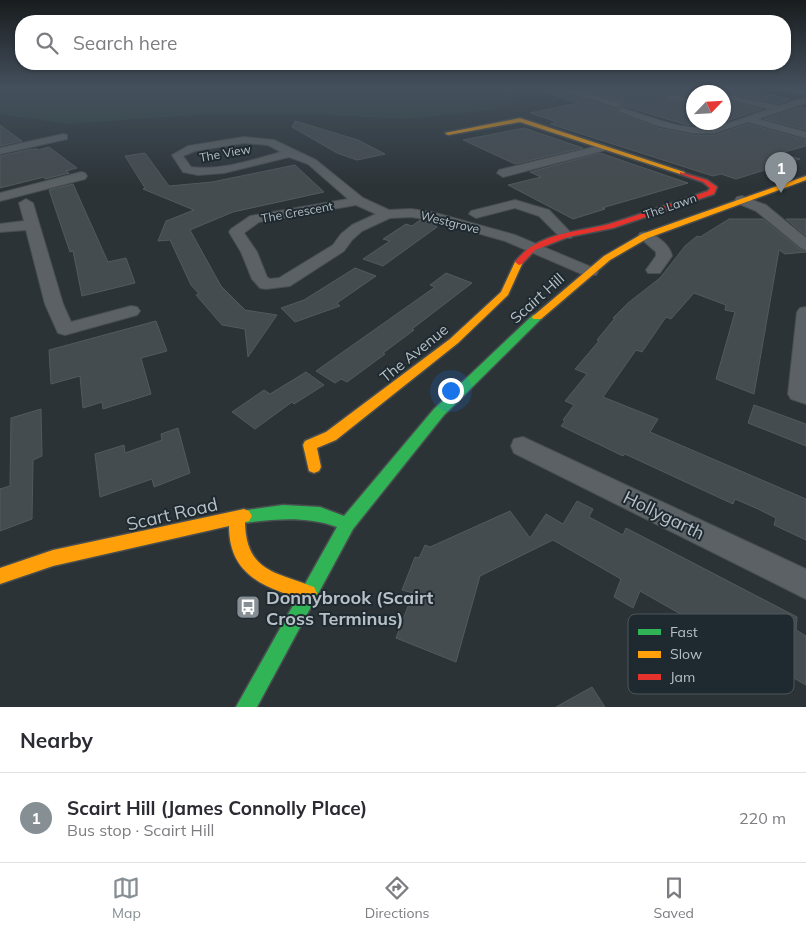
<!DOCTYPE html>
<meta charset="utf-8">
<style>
body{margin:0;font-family:Mulish,sans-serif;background:#f2f2f3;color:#2b2b33}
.compass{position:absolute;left:686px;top:85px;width:45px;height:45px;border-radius:50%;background:#fff;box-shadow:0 1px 4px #0004;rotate:65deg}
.you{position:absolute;left:450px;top:390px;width:18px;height:18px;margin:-12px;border:4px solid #fff;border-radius:50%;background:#1a73e8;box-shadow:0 0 0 8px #1a73e833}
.badge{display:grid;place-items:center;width:32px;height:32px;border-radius:50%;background:#858f94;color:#fff;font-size:16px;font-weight:700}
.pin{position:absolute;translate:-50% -41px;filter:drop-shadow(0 1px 2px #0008)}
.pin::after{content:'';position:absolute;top:26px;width:18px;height:15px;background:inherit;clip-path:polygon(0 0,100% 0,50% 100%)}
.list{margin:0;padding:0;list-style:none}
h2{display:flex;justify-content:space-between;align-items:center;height:65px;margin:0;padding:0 20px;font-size:21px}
h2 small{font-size:16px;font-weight:400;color:#7c7c81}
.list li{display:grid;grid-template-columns:32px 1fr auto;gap:15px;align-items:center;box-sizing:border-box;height:90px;padding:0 20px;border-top:1px solid #e1e1e2}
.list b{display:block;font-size:19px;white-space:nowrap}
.list p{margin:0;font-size:16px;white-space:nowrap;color:#7c7c81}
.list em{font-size:16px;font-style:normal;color:#7c7c81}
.icon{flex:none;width:28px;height:28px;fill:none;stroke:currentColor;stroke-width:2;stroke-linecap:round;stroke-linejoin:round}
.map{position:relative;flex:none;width:806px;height:707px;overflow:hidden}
.search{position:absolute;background:#fff;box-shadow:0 1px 4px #0004;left:15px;right:15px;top:15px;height:55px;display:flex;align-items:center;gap:12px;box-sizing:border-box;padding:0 18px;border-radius:20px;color:#7c7c81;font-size:19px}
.sheet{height:155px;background:#fff}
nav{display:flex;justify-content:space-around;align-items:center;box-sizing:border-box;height:70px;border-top:1px solid #e1e1e2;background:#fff;font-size:14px;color:#7c7c81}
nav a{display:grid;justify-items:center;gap:2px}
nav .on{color:#858f94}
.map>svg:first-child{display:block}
</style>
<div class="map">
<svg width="806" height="707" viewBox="0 0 806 707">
<rect width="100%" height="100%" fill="#2b3336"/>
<path fill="#2e413c" d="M0,88H554L515,92L514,102L491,110L408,119L300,114L197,115L67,124L0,114Z"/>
<g fill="#454c4f" stroke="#535a5d">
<path d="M543,88H568L569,95L616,109L623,103L586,91L589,88H684L694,92V97L667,92L665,94L666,99L694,106V122H723L709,125H687L623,106L616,112L658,128L692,135H715L748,124L806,140V146L780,153L800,159L736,179L721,174L713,176L550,124L557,122L530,113L578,103L543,92Z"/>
<path d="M708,88H741L790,99L779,104L724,92H714Z"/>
<path d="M724,100L762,109L724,122Z"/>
<path d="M801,107L806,108V130L764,119Z"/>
<path d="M295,121L358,140L385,154L357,160L337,153L292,127Z"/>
<path d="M0,125L22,141L0,146Z"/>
<path d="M524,128L583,148L515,164L463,140Z"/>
<path d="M49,147L77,168L66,171L69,173L45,179L44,177L0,188V156L32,149L35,150V148L38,150Z"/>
<path d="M145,153L169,186L212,182L295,165L324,192L233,212L190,230L221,286L245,310L277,315L248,357L245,329L222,325L196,295L199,294L191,285L170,240L158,241L166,221L194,210L143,189L145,188L125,156Z"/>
<path d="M600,153L688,183L602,208L605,209L573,219L508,185L541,177L530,172Z"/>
<path d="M73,184L108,262L126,258L135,283L82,296L73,251L70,252L49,190Z"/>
<path d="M729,219H763L800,249L806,252L785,254L779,250L754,394L716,379L735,312L725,310L726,305L694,293L671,319L666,317L642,352L636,350L603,397L658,419L650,432L806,499V540L774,525L776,518L758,509L735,499L733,504L625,454L623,456L561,426L565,421L563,420L574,405L565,401L587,374L575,369L599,341L597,340L615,318H613L628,303L660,278L685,246L697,236L700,237Z"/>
<path d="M786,219H806V236Z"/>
<path d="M420,220L434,223L437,227L383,266L363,259L390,241L383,239L406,224L412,226Z"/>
<path d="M355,268L376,276L337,303L340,306L295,322L281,308L304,300Z"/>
<path d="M446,273L472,283L412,329L414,330L383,353L385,354L347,382L341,379L335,383L316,371L435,287L430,285Z"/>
<path d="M156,321L167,351L141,358L151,394L103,409L102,402L83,408L80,376L51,384L49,350Z"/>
<path d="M306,372L324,385L294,404L292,402L255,429L232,412L264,390L270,394Z"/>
<path d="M754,405L806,424V446L748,423Z"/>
<path d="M41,409L42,456L33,460L32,519L0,531V489L10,486L11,418Z"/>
<path d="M178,428L190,473L154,487L152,479L100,497L95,454L124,445L125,453L162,440L161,434Z"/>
<path d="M577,501L593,509L589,517L623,535L626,528L797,617L796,630L806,636V685L760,659L757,681L721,660L722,654L687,633L691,620L640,591L633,608L614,597L621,579L553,540L480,576L456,662L396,638L413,593L402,590L415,557L419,558L425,545L430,547L510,511L530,538L546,514L563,524Z"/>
<path d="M592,687L605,707H556Z"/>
</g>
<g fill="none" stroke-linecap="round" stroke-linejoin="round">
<g stroke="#494e51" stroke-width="2">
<g id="street">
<path d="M573,88H587L582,91L621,104L617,107L570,93V89Z"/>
<path d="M686,88H703L712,92H699Z"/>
<path d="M779,88L806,91V95L780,90Z"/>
<path d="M667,94L694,99V104L667,98Z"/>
<path d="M724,94L779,106L806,97V103L758,119L806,132V138L748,122L714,133H692L658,126L618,111L622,108C650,116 680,131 709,127C729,125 750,115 769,109L724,98Z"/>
<path d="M63,134L67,135V139L0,154V148Z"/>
<path d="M244,137L274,140L316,160L363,198L389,210L411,209L432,212L515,235L596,269L598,272L596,275H584L505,241L431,220L411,217L390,218L362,231L352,240L344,251L290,286L266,289L260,288L252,279L241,252L229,232L231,229L250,216L348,199L308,164L289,157L224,173L198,175L183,172L172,155L188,146ZM244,143L268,145L281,152C252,160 221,171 191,167L183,156L195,151ZM356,205L376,214L352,225L341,234L333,245L279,278L270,279L267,277L257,252L244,233L259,222Z"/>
<path d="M602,145L606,146L607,148L606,150L503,177L497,173L499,170Z"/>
<path d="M81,172L85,173L87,176L85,179L0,201V193Z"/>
<path d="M742,196L766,205L806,238V250L801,248L756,211L737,203L735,200L737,197Z"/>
<path d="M26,199L33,203L63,304L71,322L131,306L137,307L140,311L137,315L65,335L58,333L45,304L26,230L0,232V224L24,221L19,203Z"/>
<path d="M515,200L549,210L573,235L571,238H561L539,216L515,208L476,218L469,214L471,211Z"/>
<path d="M645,232C656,234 670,245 672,256L660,273H648L646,270L656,256V252L638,236L640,233Z"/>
<path d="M806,307V404L791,399L788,394L797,312L800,308Z"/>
<path d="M523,437L806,569V599L514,453L511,446L514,439Z"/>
</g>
</g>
<g stroke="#494e51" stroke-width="3">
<path id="fast" d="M537,314L541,315L542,317L541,319L444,415L353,529L257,707H236L337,527C306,516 276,519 244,523L239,521L236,516L239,511L283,505L320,507L344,516L434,409L533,315Z"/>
</g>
<g stroke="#494e51" stroke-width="3">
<g id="slow">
<path d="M520,118L684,172L685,173L680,174L520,122L448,135L445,133Z"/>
<path d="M806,176V180L648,238L610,260L541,319H533L532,317L604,256L642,234Z"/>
<path d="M519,259L523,262L508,295L458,343L336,440L317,448L321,467L319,471L314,473L309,471L303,445L305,441L326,432L450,339L501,292L515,262Z"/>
<path d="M244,509L249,511L252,516L249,521L245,522C246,572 276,572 314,587L317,593L314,599L308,601C267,588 229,577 229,526L53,566L0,584V568L53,550Z"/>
</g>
</g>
<g stroke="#494e51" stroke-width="3">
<path id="jam" d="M680,172L707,180L717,187L714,194L613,228L568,237L535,250L522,264L519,265L515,262C538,232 575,233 609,224C642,214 675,202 708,191L710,188L703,182L680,174Z"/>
</g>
<use href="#street" fill="#5b6164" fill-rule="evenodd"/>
<use href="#fast" fill="#30b455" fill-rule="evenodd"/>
<use href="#slow" fill="#ff9f0a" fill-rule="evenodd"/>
<use href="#jam" fill="#e5322d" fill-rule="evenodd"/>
</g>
<linearGradient id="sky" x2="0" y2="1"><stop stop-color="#181c1e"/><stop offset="0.47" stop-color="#44505d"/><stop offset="1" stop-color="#44505d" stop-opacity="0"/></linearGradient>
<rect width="806" height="187" fill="url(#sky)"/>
<defs>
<g id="bus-square" transform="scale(1.25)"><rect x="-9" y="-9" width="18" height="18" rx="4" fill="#858f94" stroke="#1f2a30"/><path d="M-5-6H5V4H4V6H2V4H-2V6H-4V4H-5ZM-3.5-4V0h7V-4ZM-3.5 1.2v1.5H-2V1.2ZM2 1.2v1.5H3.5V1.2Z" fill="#fff"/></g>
</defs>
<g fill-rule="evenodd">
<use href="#bus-square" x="248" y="607"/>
</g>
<g text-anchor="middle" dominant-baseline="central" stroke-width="4" stroke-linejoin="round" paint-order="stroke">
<g font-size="12" fill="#b6c0c6" stroke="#1f2a30">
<text transform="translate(225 153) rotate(-10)">The View</text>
<text transform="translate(670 206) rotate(-19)">The Lawn</text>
<text transform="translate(297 212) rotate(-10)">The Crescent</text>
<text transform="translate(450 222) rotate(14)">Westgrove</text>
</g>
<g font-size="15" fill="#b6c0c6" stroke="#1f2a30">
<text transform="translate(537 298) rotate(-42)">Scairt Hill</text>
<text transform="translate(414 353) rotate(-39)">The Avenue</text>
</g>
<g font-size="18" fill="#b6c0c6" stroke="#1f2a30">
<text transform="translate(172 514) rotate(-13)">Scart Road</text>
<text transform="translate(664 515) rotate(26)">Hollygarth</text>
</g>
<g font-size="18" font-weight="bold" fill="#b6c0c6" stroke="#1f2a30" text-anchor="start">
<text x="266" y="597">Donnybrook (Scairt<tspan x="266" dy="21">Cross Terminus)</tspan></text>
</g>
</g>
<rect x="628" y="614" width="166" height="80" rx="8" fill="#1f2a30" stroke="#4c575d" stroke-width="1"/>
<rect x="638" y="629" width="23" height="6" fill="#30b455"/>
<rect x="638" y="651" width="23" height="7" fill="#ff9f0a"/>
<rect x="638" y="674" width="23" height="6" fill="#e5322d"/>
<g font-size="14" fill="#b6c0c6">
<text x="670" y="637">Fast</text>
<text x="670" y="659">Slow</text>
<text x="670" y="682">Jam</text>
</g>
</svg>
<svg class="compass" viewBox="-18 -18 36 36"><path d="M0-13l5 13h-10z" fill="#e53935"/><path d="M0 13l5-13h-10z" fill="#7c7c81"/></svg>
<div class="you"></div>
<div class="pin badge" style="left:781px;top:193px">1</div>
<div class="search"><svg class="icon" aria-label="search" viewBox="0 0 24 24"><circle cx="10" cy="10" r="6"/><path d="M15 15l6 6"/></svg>Search here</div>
</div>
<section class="sheet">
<h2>Nearby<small></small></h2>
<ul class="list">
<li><span class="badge">1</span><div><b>Scairt Hill (James Connolly Place)</b><p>Bus stop · Scairt Hill</p></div><em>220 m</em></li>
</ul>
</section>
<nav>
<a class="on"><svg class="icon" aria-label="map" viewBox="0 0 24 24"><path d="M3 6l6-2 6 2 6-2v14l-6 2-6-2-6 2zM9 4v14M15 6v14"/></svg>Map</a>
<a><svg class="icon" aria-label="directions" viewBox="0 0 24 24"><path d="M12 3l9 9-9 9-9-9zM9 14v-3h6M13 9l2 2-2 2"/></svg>Directions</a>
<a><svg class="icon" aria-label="saved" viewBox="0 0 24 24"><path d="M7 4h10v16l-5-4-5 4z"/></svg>Saved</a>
</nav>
